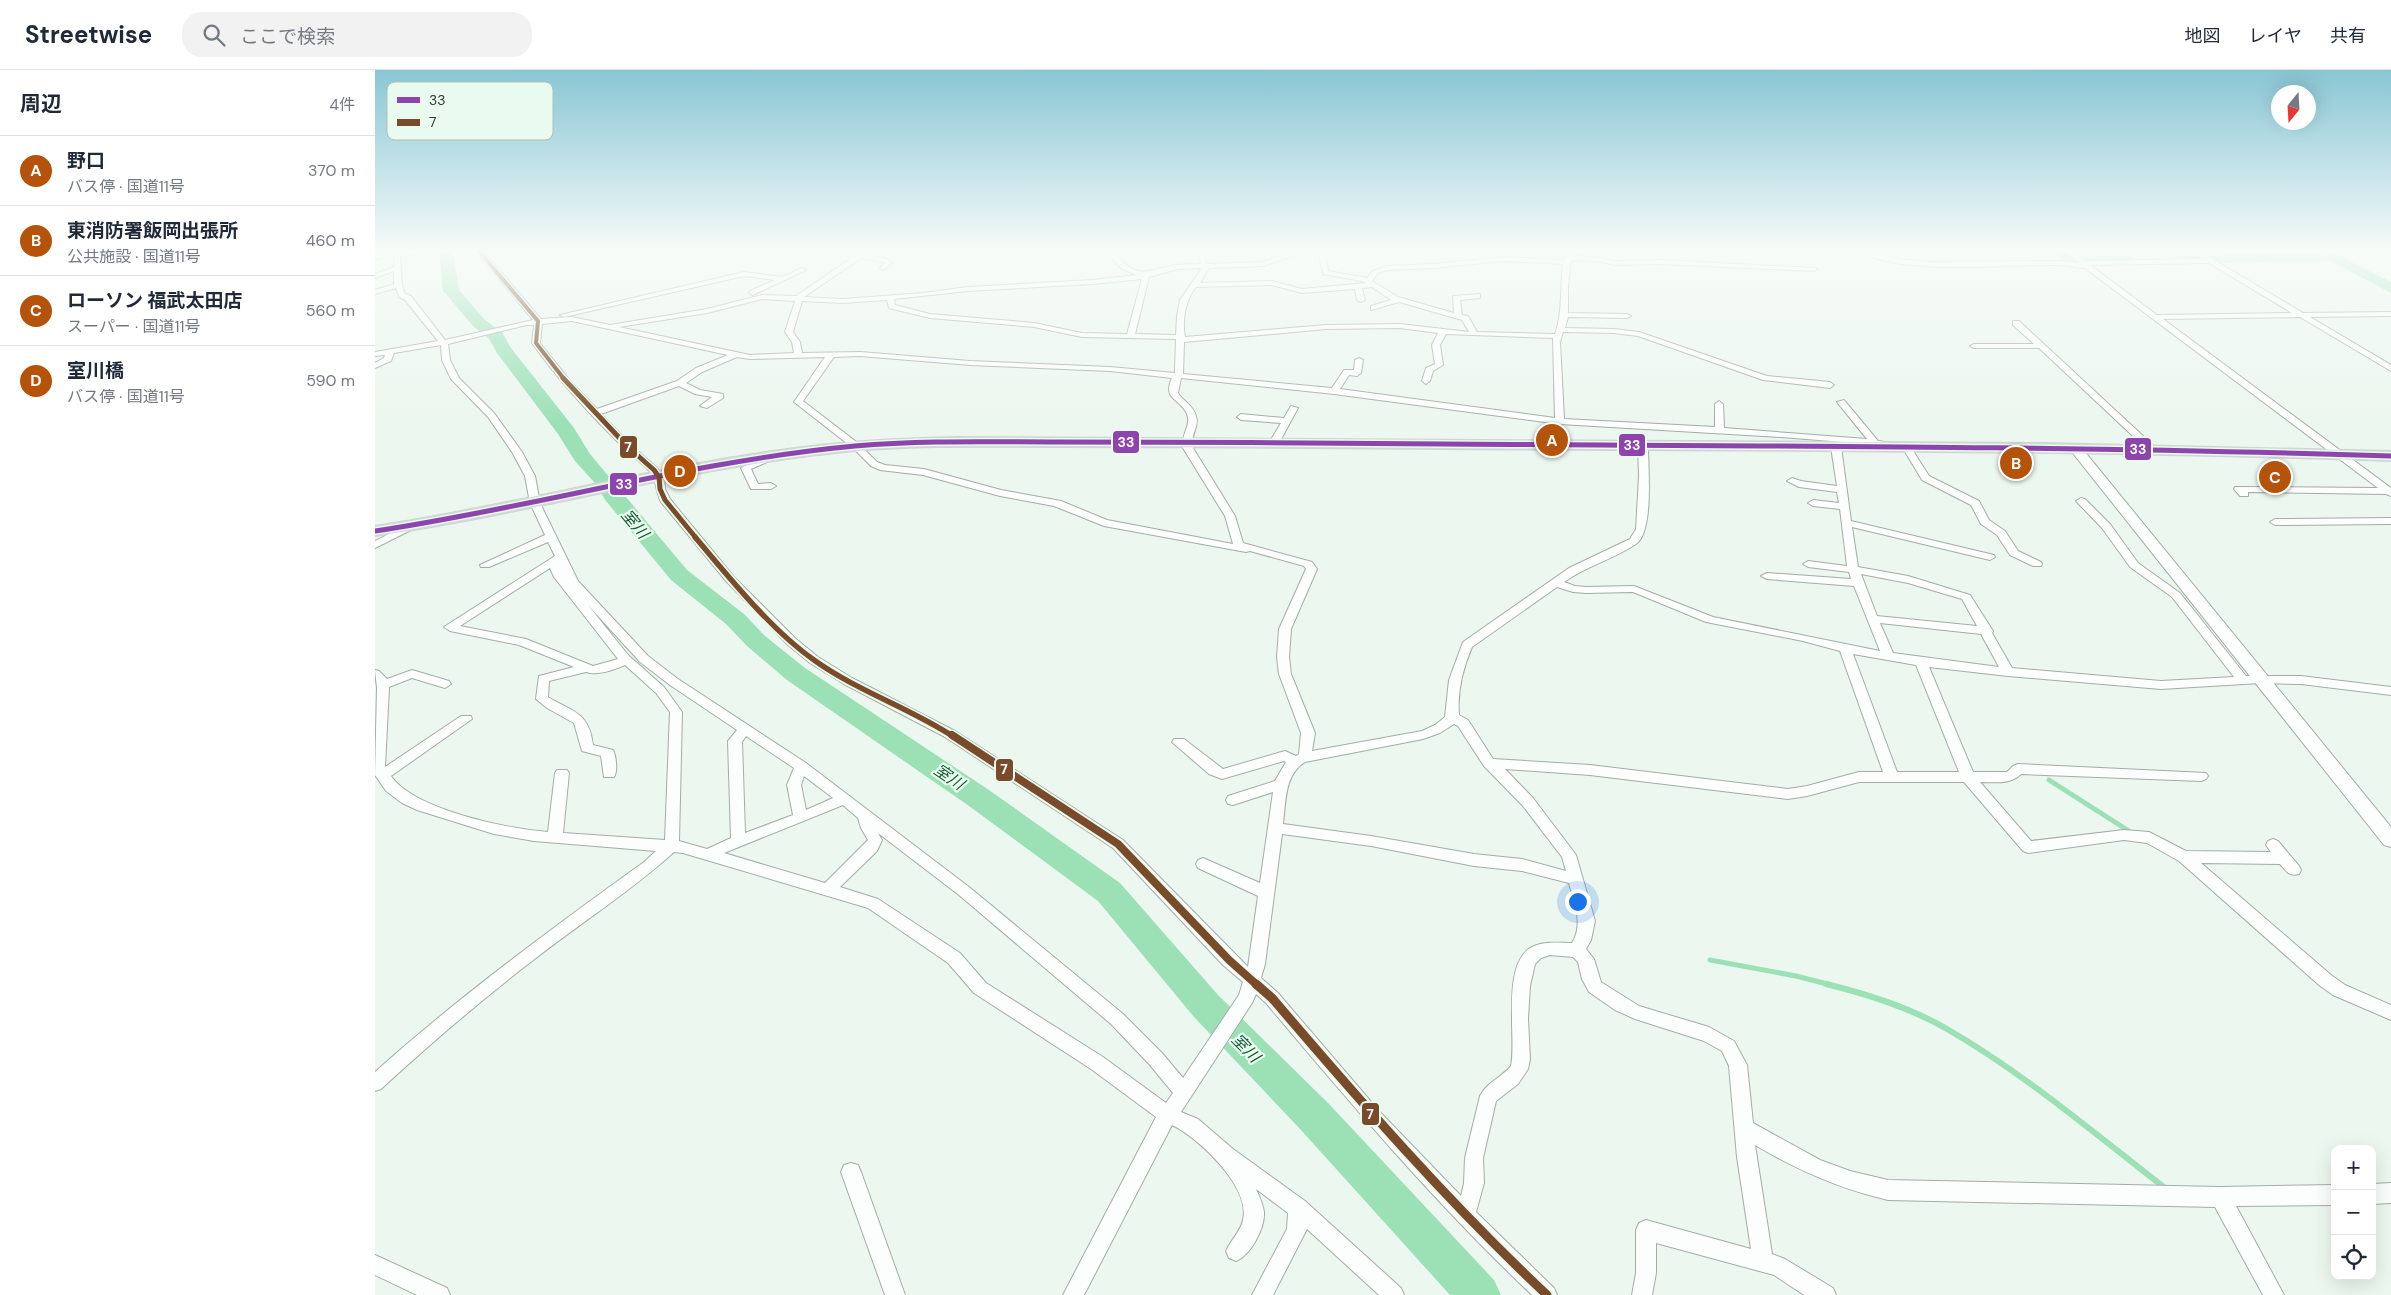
<!DOCTYPE html>
<html lang="ja">
<meta charset="utf-8">
<style>
body{margin:0;font-family:"DM Sans","Noto Sans JP",sans-serif;background:#f2f2f3;color:#1f2937}
.controls{position:absolute;right:15px;bottom:15px;display:grid;overflow:hidden;border-radius:10px;box-shadow:0 5px 20px #0002}
.controls button{width:45px;height:45px;display:grid;place-items:center;padding:0;border:0;border-bottom:1px solid #e0e1e3;background:#fff;color:#1f2937;font:25px sans-serif}
.compass{position:absolute;left:1896px;top:15px;width:45px;height:45px;border-radius:50%;background:#fff;box-shadow:0 5px 20px #0002;rotate:198deg}
.you{position:absolute;left:1202px;top:831px;width:18px;height:18px;margin:-12px;border:4px solid #fff;border-radius:50%;background:#1a73e8;box-shadow:0 0 0 8px #1a73e833}
.badge{display:grid;place-items:center;width:32px;height:32px;border-radius:50%;background:#b45309;color:#fff;font-size:16px;font-weight:700}
.pin{position:absolute;translate:-50% -50%;border:2px solid #fff;box-shadow:0 1px 5px #0006}
.list{margin:0;padding:0;list-style:none}
h2{display:flex;justify-content:space-between;align-items:center;height:65px;margin:0;padding:0 20px;font-size:21px}
h2 small{font-size:16px;font-weight:400;color:#747a83}
.list li{display:grid;grid-template-columns:32px 1fr auto;gap:15px;align-items:center;box-sizing:border-box;height:70px;padding:0 20px;border-top:1px solid #e0e1e3}
.list b{display:block;font-size:19px;white-space:nowrap}
.list p{margin:0;font-size:16px;white-space:nowrap;color:#747a83}
.list em{font-size:16px;font-style:normal;color:#747a83}
.icon{flex:none;width:28px;height:28px;fill:none;stroke:currentColor;stroke-width:2;stroke-linecap:round;stroke-linejoin:round}
.map{position:relative;flex:none;width:2016px;height:1225px;overflow:hidden}
header{display:flex;align-items:center;gap:30px;box-sizing:border-box;height:70px;padding:0 25px;background:#fff;border-bottom:1px solid #e0e1e3}
header strong{font-size:24px}
nav{display:flex;gap:28px;margin-inline-start:auto;font-size:18px}
.search{width:350px;height:45px;background:#f2f2f3;display:flex;align-items:center;gap:12px;box-sizing:border-box;padding:0 18px;border-radius:20px;color:#747a83;font-size:19px}
main{display:flex}
aside{flex:1;background:#fff}
.map>svg:first-child{display:block}
</style>
<header>
<strong>Streetwise</strong>
<div class="search"><svg class="icon" aria-label="search" viewBox="0 0 24 24"><circle cx="10" cy="10" r="6"/><path d="M15 15l6 6"/></svg>ここで検索</div>
<nav><a>地図</a><a>レイヤ</a><a>共有</a></nav>
</header>
<main>
<aside>
<h2>周辺<small>4件</small></h2>
<ul class="list">
<li><span class="badge">A</span><div><b>野口</b><p>バス停 · 国道11号</p></div><em>370 m</em></li>
<li><span class="badge">B</span><div><b>東消防署飯岡出張所</b><p>公共施設 · 国道11号</p></div><em>460 m</em></li>
<li><span class="badge">C</span><div><b>ローソン 福武太田店</b><p>スーパー · 国道11号</p></div><em>560 m</em></li>
<li><span class="badge">D</span><div><b>室川橋</b><p>バス停 · 国道11号</p></div><em>590 m</em></li>
</ul>
</aside>
<div class="map">
<svg width="2016" height="1225" viewBox="0 0 2016 1225">
<rect width="100%" height="100%" fill="#ecf7ef"/>
<g fill="none" stroke-linecap="round" stroke-linejoin="round">
<path stroke="#9ce0b6" stroke-width="2.5" d="M1948,181L1959,187"/>
<g stroke="#9ce0b6" stroke-width="5">
<path d="M1674,710L1757,763"/>
<path d="M1335,890L1421,906L1456,915"/>
</g>
<path stroke="#9ce0b6" stroke-width="6" d="M1451,914C1492,924 1536,938 1572,959C1650,1004 1719,1063 1790,1118"/>
<g fill="#9ce0b6" fill-rule="evenodd">
<path d="M60,181H74L79,188L84,220L110,250L127,262L136,278L199,358L215,384L312,500L369,544L390,566L430,598L614,720L745,813L843,925L954,1034L1119,1210L1126,1225H1075L926,1060L819,947L723,831L594,736L412,610L372,576L351,554L296,510L231,431L219,412L200,391L183,364L122,283L114,269L98,256L71,224L68,221L65,188Z"/>
<path d="M1679,181H1695L1701,186H1755L1762,190L1755,194H1697L1692,193Z"/>
<path d="M1959,183L2016,212V223L1956,191L1804,194L1797,190L1804,186Z"/>
</g>
<g stroke="#a4aca6" stroke-width="2">
<g id="minor">
<path d="M13,181H24L0,190V186Z"/>
<path d="M39,181H56L25,187L27,215L30,224L36,226L70,270L158,250L101,181H108L166,249L197,247L235,255L332,239L387,225L421,226L478,187L448,181L483,184L488,181H496L491,185L512,189L517,193L508,200L505,198L510,193L508,192L486,188L429,227L468,229L548,223L593,217L718,210L762,205L747,199L729,181H736C766,211 766,201 802,195C810,194 818,194 826,194L821,181H827L832,194L887,192L921,181H932L888,196L834,198L825,213L897,211L927,219L991,213L987,211L948,204L943,181H949L953,201L992,208L998,201L1012,196L1059,194L1128,187L1189,190L1190,184L1193,182L1196,186L1221,187L1240,191L1285,190L1441,198L1442,199L1439,201L1285,194L1240,195L1221,191L1196,190L1193,216V243L1252,244L1256,246L1252,248L1193,247L1190,258L1239,259L1264,262L1392,306L1455,312L1459,315L1455,318L1388,310L1263,266L1239,263L1188,262L1185,272L1189,349L1340,357V334L1344,331L1348,334L1349,358L1492,369L1462,332L1469,330L1503,371L1535,376L1554,406L1604,431L1614,450L1630,461L1643,481L1666,492L1667,494L1666,496H1658L1635,485L1622,465L1606,454L1596,435L1547,410L1529,380L1481,373L1406,367L1185,354L959,324L806,308L803,323C808,331 819,336 821,346C825,357 814,366 818,378L860,446L868,473L937,492L942,499L916,559L914,587L916,604L940,663L937,681L1047,661L1060,655L1070,647L1074,610L1088,572L1194,498L1255,469L1261,459L1264,406L1263,376L1268,373L1273,376C1273,397 1279,462 1261,474C1239,489 1211,496 1189,512L1200,516L1211,517L1259,516L1338,547L1505,581L1479,516L1392,509L1386,506L1392,503L1476,509L1474,502L1433,497L1428,494L1433,491L1472,496L1465,439L1438,436L1433,433L1438,430L1464,433L1462,422L1424,417L1412,411L1417,408L1426,411L1462,416L1456,377L1461,374L1466,377L1476,451L1619,485L1620,487L1615,490L1477,457L1483,497L1533,506L1595,525L1618,561L1617,563L1637,598L1786,611L1859,607L1797,527L1755,497L1727,458L1701,431L1706,428L1710,429L1735,454L1763,493L1805,523L1871,606H1926L2016,617V625L1926,614L1885,613L1786,619L1633,606L1554,597L1598,702H1632L1638,696L1643,694L1831,703L1833,706L1831,709L1826,711L1646,704C1635,715 1620,712 1605,712L1656,771L1749,760L1774,762L1811,781L1896,782L1891,775L1893,771L1898,769L1903,771L1924,796L1926,800L1924,804C1914,807 1911,801 1905,794L1826,793L1956,905L1970,915L2016,935V950L1958,925L1944,915L1804,791L1772,773L1749,770L1653,783L1648,781L1589,712H1484L1432,726L1413,729L1215,705L1130,699L1158,728L1201,785L1220,851L1216,870L1211,879L1219,889L1226,912L1264,936L1334,957L1359,971L1372,995L1378,1053L1445,1090L1475,1101L1513,1110L1845,1117L1960,1115V1135L1861,1136L1909,1225H1888L1840,1137L1513,1130C1465,1119 1422,1100 1380,1075L1397,1184L1410,1189L1458,1218L1461,1225H1429L1399,1205L1281,1173V1203L1277,1225H1257L1261,1203V1160L1264,1153L1271,1150L1376,1179L1362,1087L1354,996L1347,981L1329,971L1260,949L1240,940L1214,922L1207,909L1203,892L1198,887L1175,885L1166,888L1160,894L1155,916L1153,949L1155,989L1153,999L1143,1014L1121,1031L1108,1088L1109,1113L1101,1142L1179,1218L1182,1225H1157C1061,1134 976,1034 891,933L881,924L877,933L806,1042L823,1049L858,1079L930,1131L1026,1218L1029,1225H1004L932,1159L898,1225H877L912,1159L913,1143L881,1119C884,1126 888,1134 889,1142C890,1158 876,1185 861,1191L854,1188L851,1181C855,1171 866,1161 868,1150C876,1117 824,1068 797,1055L709,1225H688L781,1047L716,999L599,923L573,893L493,838L308,783L299,782C255,822 204,854 157,891C105,931 55,974 6,1019L0,1021V1002C85,926 176,859 269,792L281,781L159,771L119,764L42,740L27,733L11,721L0,705L2,618L0,600L4,601L12,609L37,600L74,611L76,614L70,618L37,608L14,617L10,697L86,646H96L97,649L16,706C39,740 134,759 173,762L180,703L182,700H192L194,703L188,763L290,770L295,642L281,623L250,595C238,600 223,606 211,602L174,611L173,627C198,642 214,642 218,675L238,680C241,686 243,701 239,707H229L226,686L207,681L199,653L172,638L161,629L164,606L199,597L144,575L75,561L69,557L180,486L173,472L114,497H106L105,495L170,465L155,433L150,406L137,382L113,347L76,309L67,290L66,275L19,283L16,291L0,298V293L9,288L10,285L0,286V282L63,271L30,230L24,227L21,218L0,224V220L19,214V201L0,208V204L19,197L20,185ZM1128,191L1188,194C1185,217 1188,242 1180,264L1102,262L1093,246L1087,245L1085,230L1105,228V224L1078,226L1079,243L1023,227L997,211L1003,203L1013,200L1059,198ZM827,198L805,230L802,246L801,265L760,264L774,207L803,199ZM767,209L752,264L707,263L659,253L555,244L520,235L519,229L593,221L718,214ZM897,215L927,223L980,219L982,230L986,232L990,230L987,218L997,217L1016,230L996,236V240L1024,232L1087,250L1094,262L1025,254L951,255L810,267C807,250 810,231 821,217ZM387,229L420,231L410,262L417,272L419,283L375,285L244,257L332,243ZM512,230L514,238L555,248L659,257L707,267L801,269L800,301V303L735,297L595,291L485,282L427,283L425,272L418,262L427,231L468,233ZM197,251L353,285L321,298L302,311L222,339L196,312L165,273L167,254ZM152,255H159L157,273C184,311 215,345 248,377C257,386 269,394 277,404C281,409 281,423 286,432L351,511L413,575L435,593L469,614L570,667L738,778L848,895L868,912L864,925L808,1008L787,983L748,944L594,817L431,693L303,609L273,586L203,511L165,433L160,406L147,382L119,343L84,308L75,290L73,274ZM1025,258L1063,263L1057,275L1060,294L1051,298L1047,311L1051,314L1055,311L1058,301L1068,295L1065,275L1071,264L1178,268L1180,348L965,319L974,305L982,306L986,303L988,290L984,288L980,290L979,300H969L957,318L808,304L809,272L951,259ZM485,286L595,295L735,301L797,308C787,330 805,328 812,344C817,355 805,366 808,378L850,446L858,474L732,450L686,431L626,420L549,399L510,395L502,392L484,374L428,331L459,287ZM362,287L375,289L450,287L419,332L478,378L496,396L505,400L548,405L625,426L679,436L729,456L871,482L875,481L929,496L931,499L904,559L902,587L904,604L926,663L924,684L921,686L910,681L848,699L809,669H799L797,672L834,704L847,709L909,691L911,692L900,711L853,726L851,730L853,734L858,735L898,722L885,813L828,788L823,790L821,794L823,798L883,826L873,897L748,770L580,661L477,608L443,587L421,569L359,507L295,429L290,419L289,407L282,398L255,374L226,344L304,316L320,324L337,327L325,336L332,338L348,328V324L325,320L311,313L327,302ZM175,498L179,507L243,589L218,596L151,569L85,556ZM1486,504L1533,513L1587,529L1602,556L1502,546ZM1182,517L1198,522L1211,523L1258,522L1331,552L1428,571L1465,581L1508,702H1484L1432,716L1413,719L1215,695L1118,689L1093,650L1084,645C1082,622 1088,598 1097,577ZM213,535L265,592L295,615L362,660L353,671L356,768L332,779L304,771L307,642L289,617L253,585ZM1505,553L1606,564L1624,597L1518,583ZM1478,584L1541,595L1584,702H1522ZM1079,654L1083,656L1109,696L1148,736L1187,787L1191,801L1147,789L1099,784L996,766L908,754C911,732 909,705 930,692L1048,669L1065,663ZM371,666L419,698L412,715L418,745L370,763L367,672ZM429,706L458,728L431,740L426,715ZM468,735L483,748L486,758L493,770L450,813L349,783ZM503,763L584,825L736,954L775,995L798,1023L791,1033L728,987L611,913L585,883L503,829L465,817L502,781L507,770ZM907,764L996,776L1099,796L1147,801L1194,813C1199,833 1209,854 1197,873C1184,873 1172,871 1159,876C1125,890 1142,967 1136,996C1127,1007 1111,1013 1105,1026L1090,1088L1089,1113L1086,1126L1004,1041L903,923L886,908L890,894Z"/>
<path d="M1485,181H1495L1525,189L1552,192L1685,191L1704,193L1689,181H1697L1710,191L1828,189L1816,181H1824L1928,243L2016,242V246L1935,247L2016,295V301L1925,247L1788,249L2016,418V426L2011,424L1873,422V426H1865L1859,419L1860,417L2003,418L1710,198C1701,198 1692,195 1683,195C1636,194 1522,206 1485,181ZM1834,193L1917,243L1782,245L1715,195Z"/>
<path d="M1939,181H1947L1953,186L1948,187Z"/>
<path d="M427,198L431,200L429,201L378,225L374,223L375,221L400,210L369,206L189,247L185,245L369,202L407,207Z"/>
<path d="M1638,251H1644L1781,378V382H1775L1664,278H1599L1595,276L1599,274H1659L1638,255Z"/>
<path d="M916,336L923,338L904,373L899,376L894,373L906,353L866,350L862,347L866,344L909,348Z"/>
<path d="M389,387L394,390L392,392L376,399L383,414L396,413L401,416L396,419H376L366,398Z"/>
<path d="M2016,448V454L1900,455L1895,452L1900,449Z"/>
<path d="M36,453L40,454V458L0,478V471Z"/>
<path d="M476,1093L483,1095L486,1102L530,1225H510L466,1102L469,1095Z"/>
<path d="M2016,1113V1133L1997,1134V1114Z"/>
<path d="M0,1185L72,1218L75,1225H42L0,1205Z"/>
</g>
</g>
<g stroke="#a4aca6" stroke-width="2">
<g id="tertiary">
<path d="M17,181H25L26,186L19,188Z"/>
<path d="M1701,375L1705,376L2016,757V777L2009,775L1697,382L1695,379Z"/>
</g>
</g>
<g stroke="#cfd4d1" stroke-width="2">
<path id="trunk" d="M582,367L1669,373L2016,381V391C1701,380 1386,381 1070,379C941,378 813,377 684,377C616,377 548,375 480,381C318,396 161,443 0,466V456C141,435 279,396 420,378C474,371 528,368 582,367Z"/>
</g>
<use href="#minor" fill="#fcfefd" fill-rule="evenodd"/>
<use href="#tertiary" fill="#fcfefd" fill-rule="evenodd"/>
<use href="#trunk" fill="#d0dcd5" fill-rule="evenodd"/>
<g stroke="#e8fbee" stroke-width="8">
<path id="bus-1" d="M0,461C161,437 318,391 480,376C548,370 616,372 684,372C813,372 941,373 1070,374C1386,376 1701,376 2016,386"/>
</g>
<g stroke="#e8fbee" stroke-width="6">
<path id="bus-2-far4" d="M104,181L163,251L161,273L189,309"/>
</g>
<g stroke="#e8fbee" stroke-width="8">
<path id="bus-2-far3" d="M188,308L252,376L279,400L284,407L285,419L290,430L321,468"/>
</g>
<g stroke="#e8fbee" stroke-width="9">
<path id="bus-2-far2" d="M320,467C354,507 396,560 439,590C482,621 535,638 579,667"/>
</g>
<g stroke="#e8fbee" stroke-width="11">
<path id="bus-2-far1" d="M577,665L743,774L854,890L882,915"/>
</g>
<g stroke="#e8fbee" stroke-width="13">
<path id="bus-2" d="M881,914L897,928C985,1031 1073,1132 1172,1225"/>
</g>
<use href="#bus-1" stroke="#8e44ad" stroke-width="5"/>
<use href="#bus-2-far4" stroke="#7a4b2a" stroke-width="4"/>
<use href="#bus-2-far3" stroke="#7a4b2a" stroke-width="5"/>
<use href="#bus-2-far2" stroke="#7a4b2a" stroke-width="5.5"/>
<use href="#bus-2-far1" stroke="#7a4b2a" stroke-width="8"/>
<use href="#bus-2" stroke="#7a4b2a" stroke-width="9"/>
</g>
<linearGradient id="sky" x2="0" y2="1"><stop stop-color="#89c6d4"/><stop offset="0.51" stop-color="#f6fbf8"/><stop offset="1" stop-color="#f6fbf8" stop-opacity="0"/></linearGradient>
<rect width="2016" height="353" fill="url(#sky)"/>
<g text-anchor="middle" dominant-baseline="central" stroke-width="4.5" stroke-linejoin="round" paint-order="stroke">
<g font-size="16" font-style="italic" fill="#165a36" stroke="#e8fbee">
<text transform="translate(260 454) rotate(50)">室川</text>
<text transform="translate(574 707) rotate(34)">室川</text>
<text transform="translate(871 978) rotate(45)">室川</text>
</g>
</g>
<rect x="12" y="12" width="166" height="58" rx="8" fill="#e8fbee" stroke="#b1c0b6" stroke-width="1"/>
<rect x="22" y="27" width="23" height="6" fill="#8e44ad"/>
<rect x="22" y="49" width="23" height="7" fill="#7a4b2a"/>
<g font-size="14" fill="#313833">
<text x="54" y="35">33</text>
<text x="54" y="57">7</text>
</g>
<g stroke="#e8fbee" stroke-width="2">
<rect x="737" y="360" width="28" height="24" rx="5" fill="#8e44ad"/>
<rect x="1243" y="363" width="28" height="24" rx="5" fill="#8e44ad"/>
<rect x="244" y="365" width="19" height="24" rx="5" fill="#7a4b2a"/>
<rect x="1749" y="367" width="28" height="24" rx="5" fill="#8e44ad"/>
<rect x="234" y="402" width="29" height="24" rx="5" fill="#8e44ad"/>
<rect x="620" y="688" width="19" height="24" rx="5" fill="#7a4b2a"/>
<rect x="986" y="1032" width="19" height="24" rx="5" fill="#7a4b2a"/>
</g>
<g font-size="14" text-anchor="middle" font-weight="bold" fill="#fff">
<text x="751" y="377">33</text>
<text x="1257" y="380">33</text>
<text x="253" y="382">7</text>
<text x="1763" y="384">33</text>
<text x="249" y="419">33</text>
<text x="629" y="704">7</text>
<text x="995" y="1049">7</text>
</g>
</svg>
<div class="controls">
<button>+</button>
<button>−</button>
<button><svg class="icon" aria-label="locate" viewBox="0 0 24 24"><circle cx="12" cy="12" r="6"/><path d="M12 2v4M12 18v4M2 12h4M18 12h4"/></svg></button>
</div>
<svg class="compass" viewBox="-18 -18 36 36"><path d="M0-13l5 13h-10z" fill="#e53935"/><path d="M0 13l5-13h-10z" fill="#747a83"/></svg>
<div class="you"></div>
<div class="pin badge" style="left:1177px;top:370px">A</div>
<div class="pin badge" style="left:1641px;top:393px">B</div>
<div class="pin badge" style="left:1900px;top:407px">C</div>
<div class="pin badge" style="left:305px;top:401px">D</div>
</div>
</main>
